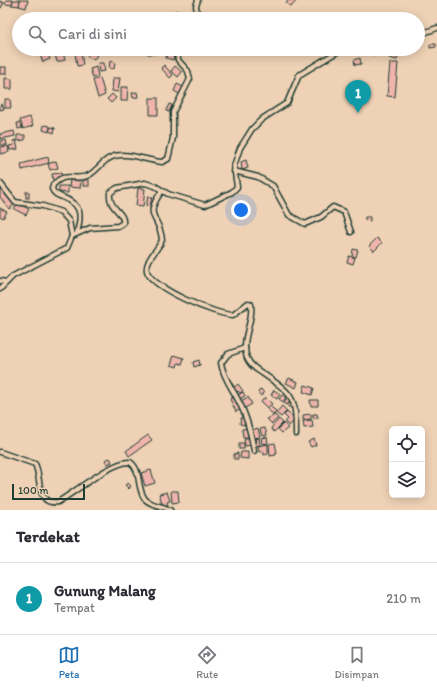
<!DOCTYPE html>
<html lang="id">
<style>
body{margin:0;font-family:Itim,sans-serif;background:#f7f7f7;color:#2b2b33}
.controls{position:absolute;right:12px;bottom:12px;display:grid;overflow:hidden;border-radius:6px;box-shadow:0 2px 10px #0003}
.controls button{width:36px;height:36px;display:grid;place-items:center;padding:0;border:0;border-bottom:1px solid #e1e1e2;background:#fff;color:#2b2b33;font:20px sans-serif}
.scale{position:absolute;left:12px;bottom:10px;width:73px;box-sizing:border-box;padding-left:4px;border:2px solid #1f3d34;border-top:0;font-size:11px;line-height:14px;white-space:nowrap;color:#1f3d34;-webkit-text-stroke:3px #efd2b5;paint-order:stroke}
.you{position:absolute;left:241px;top:210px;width:14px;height:14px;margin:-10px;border:3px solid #fff;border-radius:50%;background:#1a73e8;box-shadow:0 0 0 6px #1a73e833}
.badge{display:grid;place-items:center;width:26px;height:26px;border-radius:50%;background:#1f6fb2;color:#fff;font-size:13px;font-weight:700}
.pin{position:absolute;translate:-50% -33px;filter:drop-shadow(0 1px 2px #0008)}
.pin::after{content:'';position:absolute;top:21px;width:14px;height:12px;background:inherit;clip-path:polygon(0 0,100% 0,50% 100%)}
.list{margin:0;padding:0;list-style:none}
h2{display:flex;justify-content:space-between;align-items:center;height:52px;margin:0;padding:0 16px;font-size:17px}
h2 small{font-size:13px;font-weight:400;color:#7c7c81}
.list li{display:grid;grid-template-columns:26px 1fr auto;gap:12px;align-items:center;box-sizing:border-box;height:72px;padding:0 16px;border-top:1px solid #e1e1e2}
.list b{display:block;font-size:15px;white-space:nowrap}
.list p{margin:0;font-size:13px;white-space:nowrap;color:#7c7c81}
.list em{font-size:13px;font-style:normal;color:#7c7c81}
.icon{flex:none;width:22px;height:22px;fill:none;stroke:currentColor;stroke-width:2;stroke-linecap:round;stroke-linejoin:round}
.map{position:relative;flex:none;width:437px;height:510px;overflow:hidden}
.search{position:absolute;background:#fff;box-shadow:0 2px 10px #0003;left:12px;right:12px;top:12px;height:44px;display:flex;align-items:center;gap:10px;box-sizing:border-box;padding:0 14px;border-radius:22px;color:#7c7c81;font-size:15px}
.sheet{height:124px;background:#fff}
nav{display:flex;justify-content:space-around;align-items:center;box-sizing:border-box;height:56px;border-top:1px solid #e1e1e2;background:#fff;font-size:11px;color:#7c7c81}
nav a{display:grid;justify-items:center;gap:2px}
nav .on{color:#1f6fb2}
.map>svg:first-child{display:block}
</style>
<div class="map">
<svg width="437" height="510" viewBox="0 0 437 510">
<rect width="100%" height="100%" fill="#efd2b5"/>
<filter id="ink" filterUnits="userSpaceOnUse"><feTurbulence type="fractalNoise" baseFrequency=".025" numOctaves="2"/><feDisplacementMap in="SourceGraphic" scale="8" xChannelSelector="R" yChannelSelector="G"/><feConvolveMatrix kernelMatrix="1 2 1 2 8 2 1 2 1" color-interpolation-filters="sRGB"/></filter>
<g filter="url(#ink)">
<g fill="#efb4ab" stroke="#1f3d34">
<path d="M6,0H13L12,5L5,4Z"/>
<path d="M13,0H20L19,6L12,5Z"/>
<path d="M20,0H28L26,8L19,6Z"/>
<path d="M289,0H297L291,7L286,3Z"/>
<path d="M0,1L4,3L1,8H0Z"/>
<path d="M176,10L181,14L177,19H169Z"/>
<path d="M430,44H436V47L430,48Z"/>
<path d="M53,49H60L61,52L54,53Z"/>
<path d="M91,49L99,51L94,60L87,56Z"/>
<path d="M168,49L175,52L173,60L166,58Z"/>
<path d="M391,49L399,51L397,60L389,58Z"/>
<path d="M46,50L50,59L43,62L39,53Z"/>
<rect x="148" y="50" width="7" height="4"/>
<path d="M63,52L65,60L57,62L55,54Z"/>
<path d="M81,52L83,65L77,66L75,53Z"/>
<path d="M360,58L361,64L355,65L354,60Z"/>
<path d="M110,61L115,62L114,69L109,68Z"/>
<path d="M98,63H103L105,71L99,72Z"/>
<path d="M390,63H398L395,97L387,96Z"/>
<path d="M164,65L173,75L170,78L161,68Z"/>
<path d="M175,66L182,72L178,77L171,71Z"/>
<rect x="0" y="67" width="6" height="7"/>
<path d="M96,67L98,76L93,78L90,69Z"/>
<path d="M5,78L12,79V89H5Z"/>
<path d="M100,78L105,95L98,98L93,80Z"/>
<path d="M113,78H120L118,92L112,91Z"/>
<path d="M177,84L185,88L181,95L174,91Z"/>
<path d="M121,87H128L127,101H121Z"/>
<path d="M137,92L138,97L133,98L132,93Z"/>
<path d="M112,94L116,98L111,103L107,99Z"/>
<rect x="150" y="98" width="8" height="17"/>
<path d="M5,99H10L11,108H5Z"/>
<path d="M2,104L4,109L0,110V105Z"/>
<path d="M169,104L172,105L169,112L166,111Z"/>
<path d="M30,117L33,126L23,129L20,120Z"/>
<path d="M17,123H21L22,128L18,129Z"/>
<path d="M44,125L50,126L49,132L43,130Z"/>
<path d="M51,127L55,128L54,133L49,131Z"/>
<path d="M14,131L15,136L1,139L0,134Z"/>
<path d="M17,135H25V140L17,141Z"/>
<path d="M6,140L7,145H0V141Z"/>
<path d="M16,140L18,149L10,150L9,146L14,145L13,141Z"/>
<path d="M8,146L9,152L0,154V147Z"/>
<path d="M48,157L49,163L22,170L21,164Z"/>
<path d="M246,160L248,168L242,170L241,162Z"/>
<path d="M56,161L58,168L50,170L48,164Z"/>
<path d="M61,173L62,176L57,177V180L53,181L52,174Z"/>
<path d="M70,180L81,181L80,188L69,187Z"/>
<rect x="83" y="180" width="6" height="6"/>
<path d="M59,186H68V193L59,192Z"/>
<path d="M0,188L14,205L9,209L0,197Z"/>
<path d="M138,188L145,189L143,207L136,206Z"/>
<rect x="26" y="192" width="3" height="6"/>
<path d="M148,196L152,197L150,207L146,206Z"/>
<path d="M17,203L29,209L26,215L14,209Z"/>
<path d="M0,208L7,212L3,218L0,216Z"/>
<path d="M365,217H370V221L365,220Z"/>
<path d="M377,238L382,243L374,251L369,246Z"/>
<path d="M353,249L358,250L356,257L352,256Z"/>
<path d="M349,256L355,258L353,264L347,262Z"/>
<path d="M174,355L184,358L182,364L178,363L177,367L171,365Z"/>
<path d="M199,360L200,365L194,367L193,362Z"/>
<path d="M289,378L298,382L296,388L286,383Z"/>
<path d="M238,384L243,391L240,393L238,391L236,393L233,388Z"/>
<path d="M305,385L314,388L312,395L303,392Z"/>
<path d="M261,389L264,393L261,396L258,392Z"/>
<path d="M274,390L280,394L277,399L271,395Z"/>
<path d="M243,392L245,396L240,399L238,395Z"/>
<path d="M282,395L286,397L283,402L279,399Z"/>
<path d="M235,396L241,409L236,412L230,399Z"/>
<path d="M248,397L252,404L245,408L241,401Z"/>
<path d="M265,397L272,404L267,408L261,402Z"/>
<path d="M287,397L291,399L287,405L284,403Z"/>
<path d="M310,400H318V406H311Z"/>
<path d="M291,401L294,404L291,408L287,406Z"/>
<path d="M282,406L287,411L281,417L276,413Z"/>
<path d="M271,407L276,411L274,415L268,410Z"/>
<path d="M287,412L295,420L289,426L285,422L288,419L284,415Z"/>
<path d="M311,414V419L303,420V415Z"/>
<path d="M313,414H317L318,418H313Z"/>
<path d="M275,415L278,418L272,424L267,419Z"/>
<path d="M241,417L246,418L245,425L240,424Z"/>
<path d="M279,419L283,423L274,432L271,428Z"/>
<path d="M312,420L313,427L304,428L303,421Z"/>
<path d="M284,423L288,428L282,433L278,429Z"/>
<path d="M249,428L250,437H243L242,429Z"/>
<path d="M258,428L260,437L254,438L252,430Z"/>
<path d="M265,428L267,435L262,436L260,429Z"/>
<path d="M148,435L152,440L129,456L126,451Z"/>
<path d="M267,437L268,443L262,444L261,438Z"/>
<path d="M244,438H251V445L245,446Z"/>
<path d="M259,438L260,445L256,446L255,439Z"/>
<path d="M314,439L316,445L311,447L308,442Z"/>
<rect x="239" y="443" width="5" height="6"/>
<path d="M275,443L277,453H275L276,455L270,456L269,444Z"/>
<path d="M268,444V454L264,455L263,451L259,452L258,446Z"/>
<path d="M241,452H248V459L240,458Z"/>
<path d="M238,453V459H234V454Z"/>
<path d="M110,458L112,462L107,464L105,460Z"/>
<path d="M151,470L155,483L145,486L141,473Z"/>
<path d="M128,483L131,486L129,489L125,485Z"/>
<path d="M171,491H178L179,502L172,503Z"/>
<path d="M167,492L170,501L167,502L168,505L163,506L159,494Z"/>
</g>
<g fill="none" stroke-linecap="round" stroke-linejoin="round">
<g stroke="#1f3d34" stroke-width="7">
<g id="minor">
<path d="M198,0L196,6L198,19"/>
<path d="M418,35L437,28"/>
<path d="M360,49L373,52L381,49"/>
<path d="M234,171L258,177L273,186L289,215L305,224L321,217L333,207L344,212L351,232"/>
<path d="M0,183L15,202L43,206L61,212L69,221L72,236L67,248L13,276L0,289"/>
<path d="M162,191C142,218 160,215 162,240C158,250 145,260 147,271C151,288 216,315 233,315L248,303L251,304C254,322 240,339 247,358C250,365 255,369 262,373C293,394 296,396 296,434"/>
<path d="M77,233C82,214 82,205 62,197C57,195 54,194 52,189L53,185C66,171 72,181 87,176C95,173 101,163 108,159C124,149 145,161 162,162L168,159L173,138V112L190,79L188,71L178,60L177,55L180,49"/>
<path d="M72,236L90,228L118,226L123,223C125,212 108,209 110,193L117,188L145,183L155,186L168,194L205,205L232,192L237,187L234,166L240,148L252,129L262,119L287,103L299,75L342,49"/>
<path d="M0,281L7,282"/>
<path d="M245,348L228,354L221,363C223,377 232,388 238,400C247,416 251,433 254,451"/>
<path d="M0,452L35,464C42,477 35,506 58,502C74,493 112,461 130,462C142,470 136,488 145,499C151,506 162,505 170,510"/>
</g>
</g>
<use href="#minor" stroke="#efd2b5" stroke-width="4"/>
</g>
</g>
</svg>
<div class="controls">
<button><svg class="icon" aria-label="locate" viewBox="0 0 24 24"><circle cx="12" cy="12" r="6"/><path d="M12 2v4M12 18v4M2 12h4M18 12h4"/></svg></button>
<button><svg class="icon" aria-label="layers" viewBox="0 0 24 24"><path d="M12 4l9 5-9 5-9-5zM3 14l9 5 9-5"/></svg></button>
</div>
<div class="scale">100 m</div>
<div class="you"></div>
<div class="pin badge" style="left:358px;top:113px;background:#0f9aa8">1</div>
<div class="search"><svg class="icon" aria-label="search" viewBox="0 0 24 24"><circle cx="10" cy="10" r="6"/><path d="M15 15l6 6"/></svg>Cari di sini</div>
</div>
<section class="sheet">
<h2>Terdekat<small></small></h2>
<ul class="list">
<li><span class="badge" style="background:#0f9aa8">1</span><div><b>Gunung Malang</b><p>Tempat</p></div><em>210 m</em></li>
</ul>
</section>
<nav>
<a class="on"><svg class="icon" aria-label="map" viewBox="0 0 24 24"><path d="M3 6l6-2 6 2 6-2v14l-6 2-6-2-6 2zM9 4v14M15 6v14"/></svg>Peta</a>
<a><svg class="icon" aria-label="directions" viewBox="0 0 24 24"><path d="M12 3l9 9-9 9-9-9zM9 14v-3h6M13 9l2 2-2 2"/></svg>Rute</a>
<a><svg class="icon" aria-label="saved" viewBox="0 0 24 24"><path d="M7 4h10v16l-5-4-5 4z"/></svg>Disimpan</a>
</nav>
